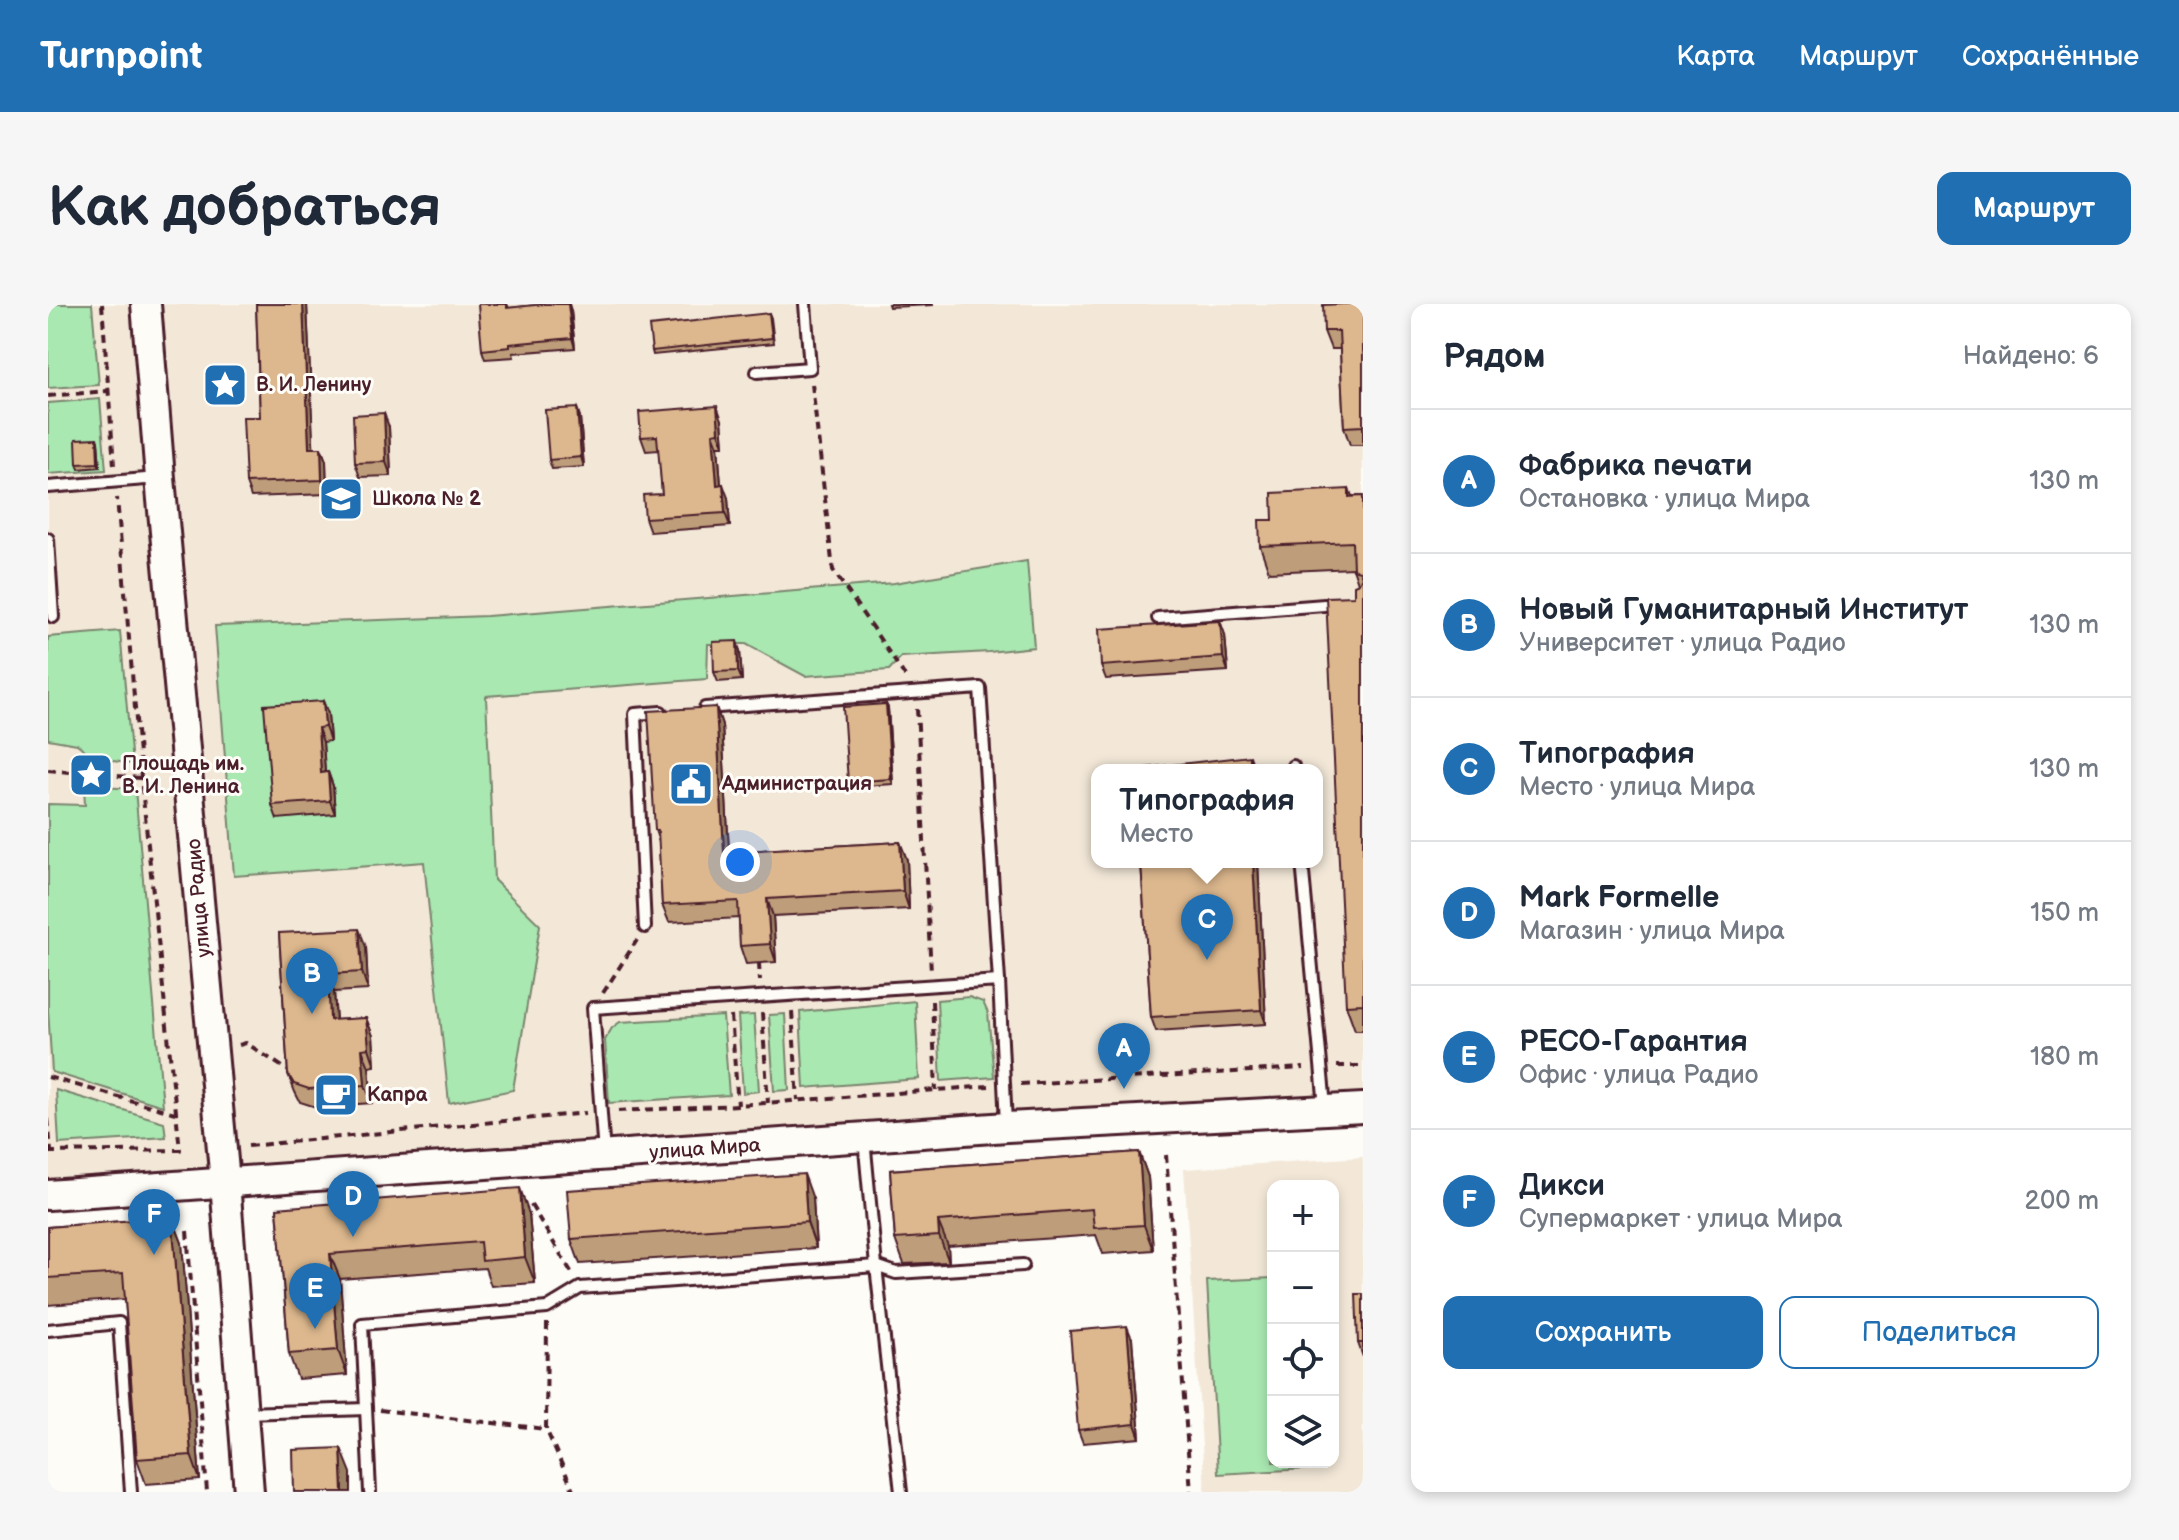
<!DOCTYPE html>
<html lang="ru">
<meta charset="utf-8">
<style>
body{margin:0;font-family:"Balsamiq Sans",sans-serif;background:#f6f6f7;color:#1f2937}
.controls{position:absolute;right:24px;bottom:24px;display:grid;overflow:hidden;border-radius:16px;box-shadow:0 4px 12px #0003}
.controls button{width:72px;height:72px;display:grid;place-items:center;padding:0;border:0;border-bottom:2px solid #e0e1e3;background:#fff;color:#1f2937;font:40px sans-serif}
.you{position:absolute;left:692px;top:558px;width:28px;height:28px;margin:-20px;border:6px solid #fff;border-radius:50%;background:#1a73e8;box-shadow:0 0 0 12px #1a73e833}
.badge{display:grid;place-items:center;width:52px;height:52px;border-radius:50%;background:#1f6fb2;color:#fff;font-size:26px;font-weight:700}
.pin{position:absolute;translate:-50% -66px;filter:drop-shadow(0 2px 4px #0008)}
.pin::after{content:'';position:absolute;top:42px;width:28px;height:24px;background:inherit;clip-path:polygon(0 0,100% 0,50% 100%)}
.popup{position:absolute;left:1043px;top:460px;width:232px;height:104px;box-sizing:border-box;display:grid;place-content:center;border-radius:16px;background:#fff;filter:drop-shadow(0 2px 6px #0005);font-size:26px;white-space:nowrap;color:#747a83}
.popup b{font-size:30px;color:#1f2937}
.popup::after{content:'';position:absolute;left:50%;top:100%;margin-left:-16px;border:16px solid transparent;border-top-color:#fff}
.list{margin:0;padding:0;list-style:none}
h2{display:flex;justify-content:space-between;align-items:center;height:104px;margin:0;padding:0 32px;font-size:34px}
h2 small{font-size:26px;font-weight:400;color:#747a83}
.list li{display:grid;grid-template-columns:52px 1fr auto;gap:24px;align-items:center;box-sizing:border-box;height:144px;padding:0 32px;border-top:2px solid #e0e1e3}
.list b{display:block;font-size:30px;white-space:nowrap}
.list p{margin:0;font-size:26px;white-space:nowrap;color:#747a83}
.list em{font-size:26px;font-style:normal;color:#747a83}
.actions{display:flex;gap:16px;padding:24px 32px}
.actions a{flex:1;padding:18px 0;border:2px solid #1f6fb2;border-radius:16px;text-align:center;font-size:28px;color:#1f6fb2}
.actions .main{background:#1f6fb2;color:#fff}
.icon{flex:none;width:44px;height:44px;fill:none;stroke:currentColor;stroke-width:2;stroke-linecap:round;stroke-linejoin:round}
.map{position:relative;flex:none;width:1315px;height:1188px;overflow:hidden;border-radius:16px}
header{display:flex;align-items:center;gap:48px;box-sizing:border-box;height:112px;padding:0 40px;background:#1f6fb2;color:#fff}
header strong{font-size:38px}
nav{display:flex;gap:44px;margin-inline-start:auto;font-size:28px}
.intro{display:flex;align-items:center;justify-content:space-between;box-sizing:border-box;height:192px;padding:0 48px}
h1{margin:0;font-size:56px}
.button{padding:20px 36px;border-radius:16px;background:#1f6fb2;color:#fff;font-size:28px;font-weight:700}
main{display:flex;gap:48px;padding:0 48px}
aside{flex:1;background:#fff;border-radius:16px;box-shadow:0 4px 12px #0003}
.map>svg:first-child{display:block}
</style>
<header>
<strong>Turnpoint</strong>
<nav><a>Карта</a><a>Маршрут</a><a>Сохранённые</a></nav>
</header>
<div class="intro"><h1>Как добраться</h1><a class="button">Маршрут</a></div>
<main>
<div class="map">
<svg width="1315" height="1188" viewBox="0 0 1315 1188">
<rect width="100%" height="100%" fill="#fdfcf7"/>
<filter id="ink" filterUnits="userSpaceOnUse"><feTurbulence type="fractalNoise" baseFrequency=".0125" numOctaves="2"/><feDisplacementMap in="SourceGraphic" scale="16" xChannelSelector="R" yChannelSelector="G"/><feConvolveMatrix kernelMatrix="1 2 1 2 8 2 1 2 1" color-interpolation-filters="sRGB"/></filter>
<g filter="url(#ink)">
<g fill="#f3e8d8" fill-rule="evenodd">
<path d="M0,0H1315V804L0,891ZM1049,466H1269V558H1049Z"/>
<path d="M1315,853V1188H1157L1136,865ZM1225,882H1285V1158H1225Z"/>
</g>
<g fill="#a9e8b1" stroke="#7a846e" stroke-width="2">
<path d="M0,0H44L51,81L0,84Z"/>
<path d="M52,95L58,166L0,170V99Z"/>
<path d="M979,257L986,343L941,348L853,353L841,366L757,372L698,340H660L659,375L438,392L446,576L492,621L465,786L401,799L376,558L186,572L167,322L439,312L846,279Z"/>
<path d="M72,327L84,460L47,454L29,440L0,435V333Z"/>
<path d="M36,482L87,485L115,802L4,768L0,705V500L37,501Z"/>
<path d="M921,693L935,698L940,709L946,773L893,777L889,696Z"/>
<path d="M867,697L871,775L756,784L752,708Z"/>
<path d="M737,710L741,786L726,787L721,711Z"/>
<path d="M706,711L711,787L695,789L690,712Z"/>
<path d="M675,712L681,791L561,799L557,736L564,724L572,718Z"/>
<path d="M8,786L116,818L118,833L11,840Z"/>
<path d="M1225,974V1158H1259L1260,1165L1170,1170L1159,977Z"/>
</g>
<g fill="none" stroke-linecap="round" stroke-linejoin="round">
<g stroke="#4a1f2b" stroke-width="16">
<g id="service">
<path d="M709,68L762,64L757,0"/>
<path d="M0,183L110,174"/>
<path d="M0,235L5,313"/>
<path d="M1110,314L1289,300"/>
<path d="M657,404L932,384L951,677"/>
<path d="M1245,462V466"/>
<path d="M1254,558L1277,803"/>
<path d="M597,623L587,410L613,408"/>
<path d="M556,850L545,704L951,677L958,820"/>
<path d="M0,1026L71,1019L83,1188"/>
<path d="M196,1109L318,1105"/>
<path d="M322,1188L314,1020L499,1004L532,984L828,962L816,835"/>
<path d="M853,1188L828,962L848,969L975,961"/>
</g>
</g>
<g stroke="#4a1f2b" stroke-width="34">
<g id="secondary">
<path d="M98,0L112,174L177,878L201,1188"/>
<path d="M0,891L959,823L1315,804"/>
</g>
</g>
<g stroke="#4a1f2b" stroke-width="4" stroke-dasharray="8 6" stroke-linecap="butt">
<path d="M54,0L66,161"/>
<path d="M764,80L785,266L857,372"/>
<path d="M0,92L60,87"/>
<path d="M869,405L883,668"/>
<path d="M0,466L93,474"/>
<path d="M711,659L712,677"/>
<path d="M555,689L589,636"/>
<path d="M884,697L888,786"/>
<path d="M744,708L750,796"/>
<path d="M714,709L720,799"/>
<path d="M683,712L690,801"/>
<path d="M191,741L198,739L244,769"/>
<path d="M1289,762H1315"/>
<path d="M0,773L127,809"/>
<path d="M973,780L1256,764"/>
<path d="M570,807L690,801L941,782"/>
<path d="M0,815L3,847"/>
<path d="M200,842L538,809"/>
<path d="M0,848L132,846L93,474L69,194"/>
<path d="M1118,851L1143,1188"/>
<path d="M483,901L525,971"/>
<path d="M139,927L159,1188"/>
<path d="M499,1019L498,1125L526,1188"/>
<path d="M332,1106L498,1125"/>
</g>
<use href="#service" stroke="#fdfcf7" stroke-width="10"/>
<use href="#secondary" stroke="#fdfcf7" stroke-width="28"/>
</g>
<g fill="#be9e7a" stroke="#4a1f2b" stroke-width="2">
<path d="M208,0H259L265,144H273L278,157L279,190L203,193L198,179L212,113Z"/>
<path d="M459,0L461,4L497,0H521L523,7L527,44L465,49L466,53L437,55L434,46Z"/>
<path d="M840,0H885V1L841,3Z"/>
<path d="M1315,0V141H1302L1296,123L1292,45H1283L1276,27Z"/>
<path d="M721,9L723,14L726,39L605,51L604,47Z"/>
<path d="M529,104L532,113L536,163L504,165L501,156Z"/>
<path d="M674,116L676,142H670L673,180L680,194L682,222L602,228L597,214L614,190L611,146L598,147L593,133Z"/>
<path d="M341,123L343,172L312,173L307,159Z"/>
<path d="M50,138L52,163L31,165L29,160Z"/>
<path d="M1301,185L1304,192H1315V726H1307L1298,701L1306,292L1310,279L1305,264L1221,268L1212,242Z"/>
<path d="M1172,317L1177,331L1180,367L1058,375L1053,362Z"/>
<path d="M692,347L694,376L670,378L666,368Z"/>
<path d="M275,397L280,410L282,437L275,438L277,468H280L285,482L287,510L229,515L224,501Z"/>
<path d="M838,400L840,404L845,480L802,483L800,478Z"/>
<path d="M668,403L674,421L681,548L852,538L859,556L861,605L725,612L728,658L698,660L692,642L691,614L621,618L614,601L611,538L607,526Z"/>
<path d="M1093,558H1210L1218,720L1108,727L1103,713Z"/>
<path d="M231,629L318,643L320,686L286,688L288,716L318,714L325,732L327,762L321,763L324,799L268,803L252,798L247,788L240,770Z"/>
<path d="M1091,848L1100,873L1105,946L1055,950L1048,931L900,942L901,958L856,960L847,935L842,866Z"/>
<path d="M765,895L768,944L532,960L523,935Z"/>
<path d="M229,904L481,910L487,979L443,982L437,964L292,975L299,1071L250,1075L241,1050Z"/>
<path d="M124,913L134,939L152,1176L98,1180L89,1155L77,995L0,1001V923Z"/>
<path d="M1315,990V1053L1310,1039Z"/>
<path d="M1084,1035L1092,1134L1035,1139L1030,1126Z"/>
</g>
<g fill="#9b8163" stroke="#4a1f2b" stroke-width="2">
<path d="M255,0H259L266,158L261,144Z"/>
<path d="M520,0L523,7L527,44L524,34Z"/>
<path d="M669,102L674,116L676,142L671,128Z"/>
<path d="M529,104L532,113L536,163L533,153Z"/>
<path d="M336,109L341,123L343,172L338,158Z"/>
<path d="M665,129L670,142L674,194L669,181Z"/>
<path d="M49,134L50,138L52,163L50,159Z"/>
<path d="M273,144L278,157L279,190L274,176Z"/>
<path d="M675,180L680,194L682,222L677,209Z"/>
<path d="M1172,317L1177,331L1180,367L1175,353Z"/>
<path d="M689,337L692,347L694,376L690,367Z"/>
<path d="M275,397L280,410L282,437L277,423Z"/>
<path d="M838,400L840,404L845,480L843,475Z"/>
<path d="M668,403L674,421L682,565L676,548Z"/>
<path d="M270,424L275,438L278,483L273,469Z"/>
<path d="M1202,452L1207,466H1202Z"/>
<path d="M280,468L285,482L287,510L282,497Z"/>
<path d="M852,538L859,556L861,605L855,587Z"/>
<path d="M1205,558H1210L1218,720L1213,706Z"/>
<path d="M719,595L725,612L728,658L722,640Z"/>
<path d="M311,625L318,643L320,686L314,668Z"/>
<path d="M280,670L286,688L289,734L282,716Z"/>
<path d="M318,714L325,732L327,762L321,744Z"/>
<path d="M314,745L321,763L324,799L317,781Z"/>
<path d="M1091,848L1100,873L1105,946L1096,921Z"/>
<path d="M756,870L765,895L768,944L759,918Z"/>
<path d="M472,884L481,910L487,979L477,953Z"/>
<path d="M124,913L134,939L152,1176L143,1151Z"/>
<path d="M890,917L900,942L901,958L891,932Z"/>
<path d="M282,950L292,975L299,1071L290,1046Z"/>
<path d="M1079,1022L1084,1035L1092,1134L1087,1120Z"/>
<path d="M293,1144L303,1169V1188H295Z"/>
</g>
<g fill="#ddb88e" stroke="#4a1f2b" stroke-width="2">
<path d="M208,0H255L261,144H273L274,176L198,179L195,113H212Z"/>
<path d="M430,0H459V4L497,0H520L524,34L462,40V43L434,46Z"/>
<path d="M1295,0H1315V122L1296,123L1291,27H1276L1275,1Z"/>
<path d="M721,9L724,34L604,47L601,22Z"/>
<path d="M669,102L671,128L665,129L669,181L675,180L677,209L597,214L595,191L614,190L609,132L593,133L591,108Z"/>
<path d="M529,104L533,153L501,156L497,106Z"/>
<path d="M336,109L338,158L307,159L305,111Z"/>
<path d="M49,134L50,159L29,160L28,135Z"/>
<path d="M1301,185V193L1315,192V700L1298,701L1278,293L1306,292V281L1311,279L1314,273L1312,267L1305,265L1304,238L1212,242L1211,216H1225L1224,189Z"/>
<path d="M1172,317L1175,353L1053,362L1051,325Z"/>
<path d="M689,337L690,367L666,368L665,338Z"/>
<path d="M275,397L277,423L270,424L273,469L280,468L282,497L224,501L216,401Z"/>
<path d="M838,400L843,475L800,478L795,403Z"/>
<path d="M668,403L676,548L852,538L855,587L719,595L722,640L692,642L690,597L614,601L610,526H607L600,407Z"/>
<path d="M1202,452V466H1088V465Z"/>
<path d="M1093,558H1205L1213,706L1103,713Z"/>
<path d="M311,625L314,668L280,670L282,716L318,714L321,744L314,745L317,781L261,785L246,780L240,770L231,629Z"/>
<path d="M1091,848L1096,921L1046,924L1044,905L890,917L891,932L847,935L842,866Z"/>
<path d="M756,870L759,918L523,935L519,886Z"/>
<path d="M472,884L477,953L434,957L432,938L282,950L290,1046L241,1050L229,904Z"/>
<path d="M124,913L143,1151L89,1155L75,969L0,974V923Z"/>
<path d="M1308,990H1315V1039H1310Z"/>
<path d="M1079,1022L1087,1120L1030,1126L1022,1027Z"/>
<path d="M293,1144L295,1188H246L245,1146Z"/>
</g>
</g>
<defs>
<g id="sight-square" transform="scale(2.3)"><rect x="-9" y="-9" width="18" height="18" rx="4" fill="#1f6fb2" stroke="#fdfcf7"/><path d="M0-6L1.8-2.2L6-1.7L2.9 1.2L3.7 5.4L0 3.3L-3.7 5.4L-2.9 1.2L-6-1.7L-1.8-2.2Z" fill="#fff"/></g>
<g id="school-square" transform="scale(2.3)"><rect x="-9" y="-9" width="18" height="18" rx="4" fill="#1f6fb2" stroke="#fdfcf7"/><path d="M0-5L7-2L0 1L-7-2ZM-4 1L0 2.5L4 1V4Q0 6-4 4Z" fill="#fff"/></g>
<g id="civic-square" transform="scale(2.3)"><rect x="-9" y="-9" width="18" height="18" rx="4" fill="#1f6fb2" stroke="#fdfcf7"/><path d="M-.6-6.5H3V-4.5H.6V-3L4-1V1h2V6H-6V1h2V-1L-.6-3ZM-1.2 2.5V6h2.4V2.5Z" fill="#fff"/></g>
<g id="cafe-square" transform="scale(2.3)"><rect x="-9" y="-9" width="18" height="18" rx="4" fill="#1f6fb2" stroke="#fdfcf7"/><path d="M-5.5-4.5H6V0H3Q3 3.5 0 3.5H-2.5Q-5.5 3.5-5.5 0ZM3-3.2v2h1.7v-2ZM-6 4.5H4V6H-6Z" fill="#fff"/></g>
</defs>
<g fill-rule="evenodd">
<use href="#sight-square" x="177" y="81"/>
<use href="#school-square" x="293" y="195"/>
<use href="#sight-square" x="43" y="471"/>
<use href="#civic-square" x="643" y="480"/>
<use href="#cafe-square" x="288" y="791"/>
</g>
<g text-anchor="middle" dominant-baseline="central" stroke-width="6" stroke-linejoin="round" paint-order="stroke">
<g font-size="20" font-weight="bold" fill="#4a1f2b" stroke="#fdfcf7" text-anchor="start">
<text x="208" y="81">В. И. Ленину</text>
<text x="324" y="195">Школа № 2</text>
<text x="74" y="460">Площадь им.<tspan x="74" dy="23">В. И. Ленина</tspan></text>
<text x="674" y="480">Администрация</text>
<text x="319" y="791">Капра</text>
</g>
<g font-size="20" fill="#4a1f2b" stroke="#fdfcf7">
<text transform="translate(151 594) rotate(-95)">улица Радио</text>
<text transform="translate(657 845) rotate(-4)">улица Мира</text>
</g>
</g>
</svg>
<div class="controls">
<button>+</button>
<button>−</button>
<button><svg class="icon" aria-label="locate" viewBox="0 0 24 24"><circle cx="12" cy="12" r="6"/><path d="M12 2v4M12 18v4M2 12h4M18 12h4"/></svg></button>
<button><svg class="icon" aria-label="layers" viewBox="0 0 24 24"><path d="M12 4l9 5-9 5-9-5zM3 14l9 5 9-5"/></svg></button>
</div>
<div class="you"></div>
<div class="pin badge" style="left:1076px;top:785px">A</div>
<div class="pin badge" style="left:264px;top:710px">B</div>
<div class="pin badge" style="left:1159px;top:656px">C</div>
<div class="popup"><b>Типография</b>Место</div>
<div class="pin badge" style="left:305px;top:933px">D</div>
<div class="pin badge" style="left:267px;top:1025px">E</div>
<div class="pin badge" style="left:106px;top:951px">F</div>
</div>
<aside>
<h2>Рядом<small>Найдено: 6</small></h2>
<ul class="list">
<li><span class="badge">A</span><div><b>Фабрика печати</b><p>Остановка · улица Мира</p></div><em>130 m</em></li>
<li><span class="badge">B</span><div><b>Новый Гуманитарный Институт</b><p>Университет · улица Радио</p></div><em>130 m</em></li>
<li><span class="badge">C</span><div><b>Типография</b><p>Место · улица Мира</p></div><em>130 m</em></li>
<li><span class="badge">D</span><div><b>Mark Formelle</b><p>Магазин · улица Мира</p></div><em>150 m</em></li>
<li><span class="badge">E</span><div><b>РЕСО-Гарантия</b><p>Офис · улица Радио</p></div><em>180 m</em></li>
<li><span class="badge">F</span><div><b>Дикси</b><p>Супермаркет · улица Мира</p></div><em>200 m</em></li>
</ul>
<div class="actions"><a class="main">Сохранить</a><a>Поделиться</a></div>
</aside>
</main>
